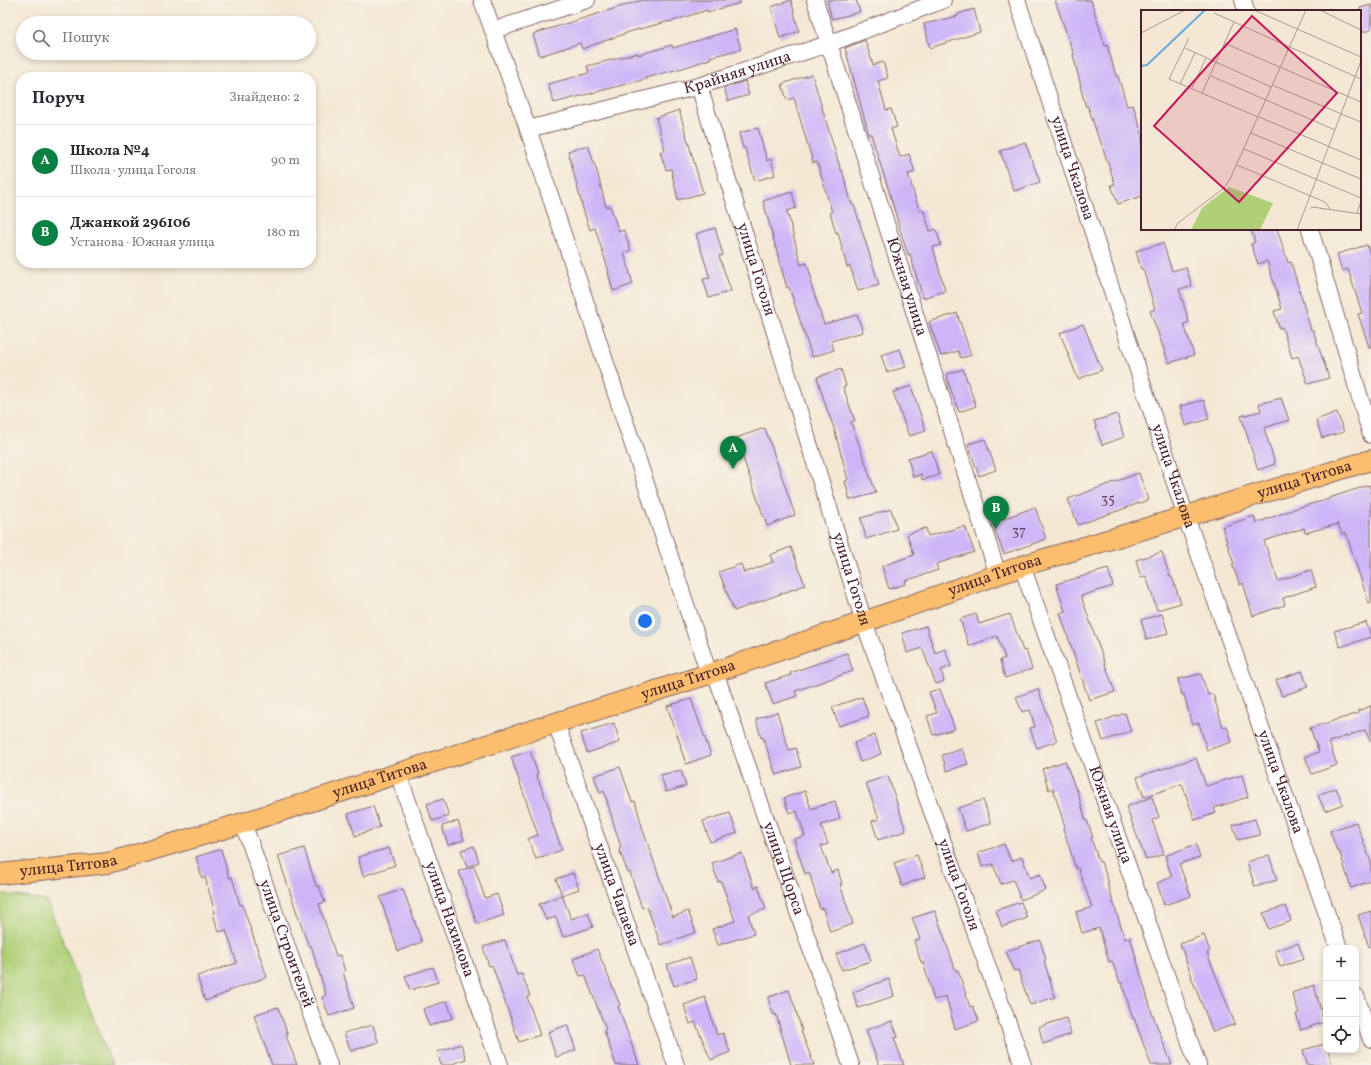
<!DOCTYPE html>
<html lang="uk">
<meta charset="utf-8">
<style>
body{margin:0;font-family:Vollkorn,serif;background:#f7f7f7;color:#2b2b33}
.controls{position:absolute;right:12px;bottom:12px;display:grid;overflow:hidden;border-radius:8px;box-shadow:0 2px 6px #0003}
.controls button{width:36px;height:36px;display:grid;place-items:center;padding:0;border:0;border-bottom:1px solid #e1e1e2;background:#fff;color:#2b2b33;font:20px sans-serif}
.you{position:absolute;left:645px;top:621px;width:14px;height:14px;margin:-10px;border:3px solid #fff;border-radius:50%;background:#1a73e8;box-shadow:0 0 0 6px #1a73e833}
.badge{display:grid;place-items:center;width:26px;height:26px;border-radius:50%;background:#0b8043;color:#fff;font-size:13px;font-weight:700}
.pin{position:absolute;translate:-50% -33px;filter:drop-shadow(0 1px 2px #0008)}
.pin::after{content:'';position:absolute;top:21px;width:14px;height:12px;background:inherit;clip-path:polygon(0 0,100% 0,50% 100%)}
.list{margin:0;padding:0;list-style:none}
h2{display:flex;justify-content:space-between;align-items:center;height:52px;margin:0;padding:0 16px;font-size:17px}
h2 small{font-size:13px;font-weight:400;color:#7c7c81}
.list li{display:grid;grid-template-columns:26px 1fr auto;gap:12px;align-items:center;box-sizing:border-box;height:72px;padding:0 16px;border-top:1px solid #e1e1e2}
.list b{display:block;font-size:15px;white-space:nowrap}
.list p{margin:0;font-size:13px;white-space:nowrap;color:#7c7c81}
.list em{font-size:13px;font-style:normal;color:#7c7c81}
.icon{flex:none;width:22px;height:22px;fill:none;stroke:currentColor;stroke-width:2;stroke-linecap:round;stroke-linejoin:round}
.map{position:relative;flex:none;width:1371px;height:1065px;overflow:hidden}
.search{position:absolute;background:#fff;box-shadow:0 2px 6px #0003;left:16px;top:16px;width:300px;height:44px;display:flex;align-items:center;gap:10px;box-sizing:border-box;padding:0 14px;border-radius:22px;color:#7c7c81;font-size:15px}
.panel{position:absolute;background:#fff;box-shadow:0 2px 6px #0003;left:16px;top:72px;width:300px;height:196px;border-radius:16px}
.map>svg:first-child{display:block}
</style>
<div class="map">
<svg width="1371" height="1065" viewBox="0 0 1371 1065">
<rect width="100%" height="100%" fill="#f7f3e8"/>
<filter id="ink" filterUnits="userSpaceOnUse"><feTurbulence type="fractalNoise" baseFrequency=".025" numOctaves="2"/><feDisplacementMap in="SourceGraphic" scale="8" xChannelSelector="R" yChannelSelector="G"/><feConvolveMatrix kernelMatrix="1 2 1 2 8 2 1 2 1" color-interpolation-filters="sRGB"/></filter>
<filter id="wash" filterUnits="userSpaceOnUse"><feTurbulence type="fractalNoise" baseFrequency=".012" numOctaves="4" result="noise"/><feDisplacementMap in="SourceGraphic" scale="16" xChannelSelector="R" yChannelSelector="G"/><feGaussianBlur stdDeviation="0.9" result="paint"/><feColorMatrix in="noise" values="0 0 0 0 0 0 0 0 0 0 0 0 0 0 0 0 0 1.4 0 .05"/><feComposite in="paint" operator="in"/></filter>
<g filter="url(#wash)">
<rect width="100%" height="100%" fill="#f4e8d4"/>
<path fill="#b0d078" stroke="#7d7852" d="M0,893L47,901L112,1065H0Z"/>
<g id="blocks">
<g fill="#cdb5f8">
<path d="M642,0H740V3L708,12L707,10L670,22V21L632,31L582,49L580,43L540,56L533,34Z"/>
<path d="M791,0L799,31L780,38L771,7Z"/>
<path d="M827,0H856L860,12L832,19Z"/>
<path d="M1055,0H1091L1105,46L1107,45L1116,76H1118L1127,106L1133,105L1142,134V196L1118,204L1111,185L1115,184L1099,137H1098L1088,106L1086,107L1080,86H1081L1073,55H1074Z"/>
<path d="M1371,5V30L1360,33V8Z"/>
<path d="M974,9L980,32L930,48L924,24L958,16V14Z"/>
<path d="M735,29L741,49L710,57V59L686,67L645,78L646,79L554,103L548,84L589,73L587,66L638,53V55L672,45L673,48Z"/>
<path d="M865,40L873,65L883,62L888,78L878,81L886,110L891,109L897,127L891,129L900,157L909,154L915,172L908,174L919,210L923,209L930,231L936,229L941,245L933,247L945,291L923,298L910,254L908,255L901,233L889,191L871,134L869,135L845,48Z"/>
<path d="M812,74L841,171L842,170L852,205H854L879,285L858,291L850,266L847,267L838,232L836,233L830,212H832L817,162L813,163L794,98L787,100L782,84Z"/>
<path d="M745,81L749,95L728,101L724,88Z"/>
<path d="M679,110L703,193L678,200L671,169L666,170L660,152L665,150L656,118Z"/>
<path d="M758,128L767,161L771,159L775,175L755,181L745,148H743L739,133Z"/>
<path d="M1025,142L1040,182L1014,191L1000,151Z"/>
<path d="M588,145L598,175L606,207L610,206L619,232L624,230L631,251L624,253L633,284L613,291L608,272H609L595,228L590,230L583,209L568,151Z"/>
<path d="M792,192L796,208L787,211L801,265L807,263L812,280L810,281L824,324L857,315L863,332L831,341L834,350L812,357L789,287L787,288L763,201Z"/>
<path d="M715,228L723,255L719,256L731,291L709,298L703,279L710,278L696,234Z"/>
<path d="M1251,229H1277L1288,263L1291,262L1311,330H1313L1329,378L1308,384L1298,356L1292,358L1282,327L1279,328L1274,311L1282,309L1267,261L1258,264L1251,244L1255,242Z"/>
<path d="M1163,243L1172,271L1186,267L1192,286L1179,289L1189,322L1184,324L1194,355L1169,363L1150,311L1155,309L1143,269H1141L1136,251Z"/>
<path d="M1367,245L1371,258V347H1369L1358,314L1362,313L1348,269L1342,271L1337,254Z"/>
<path d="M957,313L971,355L961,358L958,351L941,356L929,322Z"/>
<path d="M1083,324L1102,370L1078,379L1060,333Z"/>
<path d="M900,349L906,367L887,372L881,355Z"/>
<path d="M841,369L846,386L843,387L855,421L851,422L876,493L850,500L845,481L848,480L834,428L827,410L817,377Z"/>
<path d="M963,369L976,406L959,412L947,379H948L947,374Z"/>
<path d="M911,386L926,431L909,436L893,392Z"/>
<path d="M1281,398L1289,420L1264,428L1275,464L1258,470L1241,416L1261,411L1259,404Z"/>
<path d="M1204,400L1209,419L1185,426L1180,406Z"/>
<path d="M1337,412L1344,432L1322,438L1316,420Z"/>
<path d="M1117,414L1124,437L1102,445L1094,421Z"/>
<path d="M765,428L795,515L767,526L736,438Z"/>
<path d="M985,439L996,470L979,476L968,444Z"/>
<path d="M932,451L939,475L922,480L921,474L913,477L908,458Z"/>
<path d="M1139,473L1148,500L1078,525L1068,499Z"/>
<path d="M1369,485L1371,491V603L1369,604L1346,533L1342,534L1338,524L1305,533L1304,528L1264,541L1278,581L1311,570L1316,587L1283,598L1285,605L1253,616L1243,583L1240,585L1232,564H1234L1222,527L1254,516L1256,523L1297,508L1329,499V498Z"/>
<path d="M1035,507L1046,539L1004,554L992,523Z"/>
<path d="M891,509L897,529L866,539L861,518Z"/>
<path d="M965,526L974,552L936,564L938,570L905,581L906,584L889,589L882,566L914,555L907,534L926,528L928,536Z"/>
<path d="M791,547L805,585L734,611L719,572L741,564L744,573L773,562L770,555Z"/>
<path d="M1162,552L1170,577H1172L1181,603L1157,610L1146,576L1141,578L1136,560Z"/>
<path d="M1108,569L1113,586L1081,596L1115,692L1089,700L1060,613L1065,611L1056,584Z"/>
<path d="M976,614L979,624L1010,614L1023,651L1026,650L1032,669L1005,678L1000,660L1005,658L997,636L969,646L960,619Z"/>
<path d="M1162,614L1168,633L1147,640L1141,620Z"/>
<path d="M1366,622L1371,637L1340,647L1334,631Z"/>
<path d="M926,626L935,653L945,649L951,666L941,670L944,681L936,684L922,648L907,653L902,633Z"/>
<path d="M847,653L853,671L795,691L797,696L773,704L765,683L791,675L790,673Z"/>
<path d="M1302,671L1308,687L1282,696L1276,680Z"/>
<path d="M1201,674L1208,695L1213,694L1223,727L1227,726L1232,742L1207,750L1199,723L1192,725L1184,694L1182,695L1178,679Z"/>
<path d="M940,689L955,729L933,735L927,716L937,713L929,692Z"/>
<path d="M1038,689L1057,741L1037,748L1030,728L1035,727L1030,710L1022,712L1016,697Z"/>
<path d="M862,697L869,716L839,726L832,707Z"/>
<path d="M691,699L711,755L686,764L680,746H681L667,706Z"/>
<path d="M1371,706V741H1370L1365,730L1329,742L1337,765L1312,774L1305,757L1319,752L1310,728L1359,713L1358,711Z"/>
<path d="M777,712L789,750L796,748L801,767L776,775L763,737L761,738L756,719Z"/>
<path d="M1125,713L1131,731L1103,741L1097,723Z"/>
<path d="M614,723L620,742L587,753L581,733Z"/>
<path d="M875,735L881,754L860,762L854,743Z"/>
<path d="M962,749L968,764L947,771L942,755Z"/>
<path d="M530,751L538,774H536L551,813L549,814L562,850L536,859L528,839L538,835L511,757Z"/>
<path d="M1196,758L1206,786L1242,775L1248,797L1214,808L1216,813L1195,820L1182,784L1144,797L1137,777Z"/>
<path d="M1065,761L1076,790H1077L1086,821L1087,820L1093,838H1091L1099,862H1101L1109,883H1107L1125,939L1130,937L1152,1013L1172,1065H1151L1134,1018L1133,1019L1122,983H1120L1112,961L1109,962L1099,928L1082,933L1076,912L1092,907L1078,868L1076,869L1063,828L1065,827L1053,788L1049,790L1042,769Z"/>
<path d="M620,767L632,802L635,801L643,830L673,917L688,911L696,932L661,945L647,907L642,908L630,872L628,873L619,849L621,848L604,791L600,793L594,776Z"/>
<path d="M681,770L686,786L666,792L661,775Z"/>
<path d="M888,776L906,831L878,840L872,821L879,819L866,783Z"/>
<path d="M1336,788L1343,804L1325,811L1318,795Z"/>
<path d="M805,791L811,809L835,801L840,819L821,825L828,844L821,846L831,873L838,870L842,884H840L853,924L830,932L823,908L820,909L809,872L805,874L794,839L805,836L797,811L789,813L784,798Z"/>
<path d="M1152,797L1159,817L1152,820L1164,854L1146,860L1126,807Z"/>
<path d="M443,799L449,816L432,821L427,804Z"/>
<path d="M983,800L991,823L966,831L958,808Z"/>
<path d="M373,806L380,827L355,836L348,814Z"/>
<path d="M730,813L737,833L710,842L703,821Z"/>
<path d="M1255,819L1260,835L1238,840L1233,825Z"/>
<path d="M458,821L464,840L448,845L442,826Z"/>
<path d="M1356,822L1371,862V881L1351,888L1339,850L1337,851L1330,831Z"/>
<path d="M1004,844L1011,861L1022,857L1030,878L1040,874L1046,890L1021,900L1013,880L1001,884L993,864L982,867L978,853Z"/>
<path d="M1196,844L1200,857L1179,864L1191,896L1164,905L1157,883L1172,877L1165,856Z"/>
<path d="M474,846L479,862L467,867L461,850Z"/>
<path d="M304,848L316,886H319L325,902L319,904L336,956L340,955L345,971L343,972L354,1008L329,1016L322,997L326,995L311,945L309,946L303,931L278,856Z"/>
<path d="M389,848L395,865L363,876L358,857Z"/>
<path d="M221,849L229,878L232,877L240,905L242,904L267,977L229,991V992L205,1001L197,976L237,963L226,930L219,932L213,914L215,913L205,877L202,878L196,857Z"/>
<path d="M742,853L754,888L758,886L766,909L748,915L754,934L718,945L712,929L735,921L721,881L718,882L712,863Z"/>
<path d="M917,855L925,877L902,886L894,863Z"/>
<path d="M1269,855L1277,880L1255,887L1247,862Z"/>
<path d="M474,866L485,898L497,894L504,915L477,924L459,871Z"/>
<path d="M573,873L579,889L562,895L556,879Z"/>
<path d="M403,889L422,942L398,951L380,897Z"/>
<path d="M562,895L571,919L588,913L593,927L563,937L556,917L546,920L539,904Z"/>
<path d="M1021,902L1027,918L1002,927L996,910Z"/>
<path d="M1286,906L1291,921L1268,929L1263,913Z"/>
<path d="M935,911L956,971L958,970L970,1007L973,1006L979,1021L955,1029L946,996L934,1000L923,962H921L914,941L920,939L912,918Z"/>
<path d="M1371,911V946L1369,947L1358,915Z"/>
<path d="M1204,935L1210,951L1207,953L1235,1024L1213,1032L1191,977H1192L1180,944Z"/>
<path d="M505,940L517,975L522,974L530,996L527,997L540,1035L519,1042L492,965L489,966L483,947Z"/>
<path d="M1040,940L1046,960L1044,961L1055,997L1030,1005L1018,970L1014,971L1006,951Z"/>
<path d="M865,943L871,961L842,970L836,954Z"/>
<path d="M1298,943L1304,959L1280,967L1275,951Z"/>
<path d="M597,949L620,1005L618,1006L639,1065H616L604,1030L606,1029L585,975L580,976L573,959Z"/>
<path d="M690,957L697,979L674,986L667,965Z"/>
<path d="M433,967L438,982L410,990L405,976Z"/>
<path d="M889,979L894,996L858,1008L853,992Z"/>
<path d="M1314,985L1324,1022L1301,1030L1296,1014L1299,1013L1292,993Z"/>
<path d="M789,990L795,1007L802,1031H801L814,1065H791L776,1014L774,1015L769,1002V997Z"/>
<path d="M705,997L717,1035L723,1033L730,1052L711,1060L695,1022L690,1024L684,1005Z"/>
<path d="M447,1001L453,1018L429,1026L423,1009Z"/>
<path d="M278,1007L288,1035L286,1036L297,1065H272L254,1015Z"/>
<path d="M1066,1018L1071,1034L1043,1044L1039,1027Z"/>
<path d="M892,1021L898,1037L894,1038L904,1065H879L866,1030Z"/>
<path d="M373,1025L378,1042L351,1051L344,1033Z"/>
<path d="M567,1025L576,1050L556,1057L548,1032Z"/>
<path d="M461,1044L466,1059L449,1065H441L437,1052Z"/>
<path d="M1321,1045H1326V1050H1328L1332,1065H1308L1303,1050Z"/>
</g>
</g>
</g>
<g filter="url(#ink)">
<use href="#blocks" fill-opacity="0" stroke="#866566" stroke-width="1"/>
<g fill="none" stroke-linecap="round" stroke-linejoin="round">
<g stroke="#866566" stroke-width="18">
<g id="minor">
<path d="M482,0L528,129L709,674"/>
<path id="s1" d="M815,0L998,575"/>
<path id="s2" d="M1017,0L1186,517L1339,948"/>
<path d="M1243,0L1246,11"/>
<path d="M494,30L587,0"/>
<path id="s3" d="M699,86L864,622L1023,1065"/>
<path id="s4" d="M528,129L699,86L828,44L943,0"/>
<path d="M1310,229L1371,435"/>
<path id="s5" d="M1022,566L1198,1065"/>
<path id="s6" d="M715,672L851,1065"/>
<path id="s7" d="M556,723L676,1065"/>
<path id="s8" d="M398,773L500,1065"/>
<path id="s9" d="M243,823L329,1065"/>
<path d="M1356,996L1371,1039"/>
</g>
</g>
<g stroke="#866566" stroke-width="22">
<g id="major">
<path id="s10" d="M0,874L108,863L243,823L715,672L864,622L1022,566L1371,460"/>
</g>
</g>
<use href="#minor" stroke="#fff" stroke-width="16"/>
<use href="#major" stroke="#fabe6e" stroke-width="20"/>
</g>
</g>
<g text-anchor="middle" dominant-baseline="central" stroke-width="3.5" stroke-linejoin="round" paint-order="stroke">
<g font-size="14" fill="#6b445e">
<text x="1108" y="499">35</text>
<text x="1019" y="531">37</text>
</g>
<g font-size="16" fill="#4a1f2b" stroke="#f7f3e8">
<text stroke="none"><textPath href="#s4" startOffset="217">Крайняя улица</textPath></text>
<text stroke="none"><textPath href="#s2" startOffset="177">улица Чкалова</textPath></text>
<text stroke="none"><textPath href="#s3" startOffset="192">улица Гоголя</textPath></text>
<text stroke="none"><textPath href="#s1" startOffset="301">Южная улица</textPath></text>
<text stroke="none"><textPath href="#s2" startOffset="501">улица Чкалова</textPath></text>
<text stroke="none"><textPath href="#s10" startOffset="1365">улица Титова</textPath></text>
<text stroke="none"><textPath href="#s10" startOffset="1041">улица Титова</textPath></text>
<text stroke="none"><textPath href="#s3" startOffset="516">улица Гоголя</textPath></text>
<text stroke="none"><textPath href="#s10" startOffset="717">улица Титова</textPath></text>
<text stroke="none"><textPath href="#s10" startOffset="393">улица Титова</textPath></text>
<text stroke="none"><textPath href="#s2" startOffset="825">улица Чкалова</textPath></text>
<text stroke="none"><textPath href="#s5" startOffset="264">Южная улица</textPath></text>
<text stroke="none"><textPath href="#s10" startOffset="69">улица Титова</textPath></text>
<text stroke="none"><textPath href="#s6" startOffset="208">улица Щорса</textPath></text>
<text stroke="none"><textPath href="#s3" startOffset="840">улица Гоголя</textPath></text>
<text stroke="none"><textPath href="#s7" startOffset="182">улица Чапаева</textPath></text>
<text stroke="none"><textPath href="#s8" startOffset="155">улица Нахимова</textPath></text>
<text stroke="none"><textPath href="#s9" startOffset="128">улица Строителей</textPath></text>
</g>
</g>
<g transform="translate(1141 10)">
<rect width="220" height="220" fill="#f4e8d4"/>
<path d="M88,177L132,193L119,220H50L61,198Z" fill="#b0d078"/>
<path fill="none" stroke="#68acdd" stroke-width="2" d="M0,56L6,55L64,0"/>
<path fill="none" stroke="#b09890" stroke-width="1" d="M113,0L220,47M179,0L220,20M73,3L220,69M0,23L44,0M48,28L28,69L117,107M83,33L220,92M44,38L130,77M70,66L194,120M39,74L54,43M131,75L220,112M51,78L65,48M61,83L93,12M118,107L220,150M110,123L220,169M103,139L220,188M96,155L184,192L190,200M169,199L171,197L220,204M216,203L220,191M33,220L37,213L83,178L89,169L165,0M156,220L220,51"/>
<path fill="#c2185b" fill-opacity="0.15" stroke="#c2185b" stroke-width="2" d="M111,6L196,83L98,192L13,116Z"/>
<rect width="220" height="220" fill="none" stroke="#4a1f2b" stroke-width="2"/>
</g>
</svg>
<div class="controls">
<button>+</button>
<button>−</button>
<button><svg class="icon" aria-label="locate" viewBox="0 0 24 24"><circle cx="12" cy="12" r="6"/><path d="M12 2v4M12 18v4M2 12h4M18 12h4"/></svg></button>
</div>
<div class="you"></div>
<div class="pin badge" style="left:733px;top:469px">A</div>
<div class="pin badge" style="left:996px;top:529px">B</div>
<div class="search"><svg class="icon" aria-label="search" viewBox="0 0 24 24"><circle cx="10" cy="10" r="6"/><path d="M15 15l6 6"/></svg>Пошук</div>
<section class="panel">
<h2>Поруч<small>Знайдено: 2</small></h2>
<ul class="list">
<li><span class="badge">A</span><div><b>Школа №4</b><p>Школа · улица Гоголя</p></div><em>90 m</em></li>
<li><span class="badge">B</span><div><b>Джанкой 296106</b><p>Установа · Южная улица</p></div><em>180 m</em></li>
</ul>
</section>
</div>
